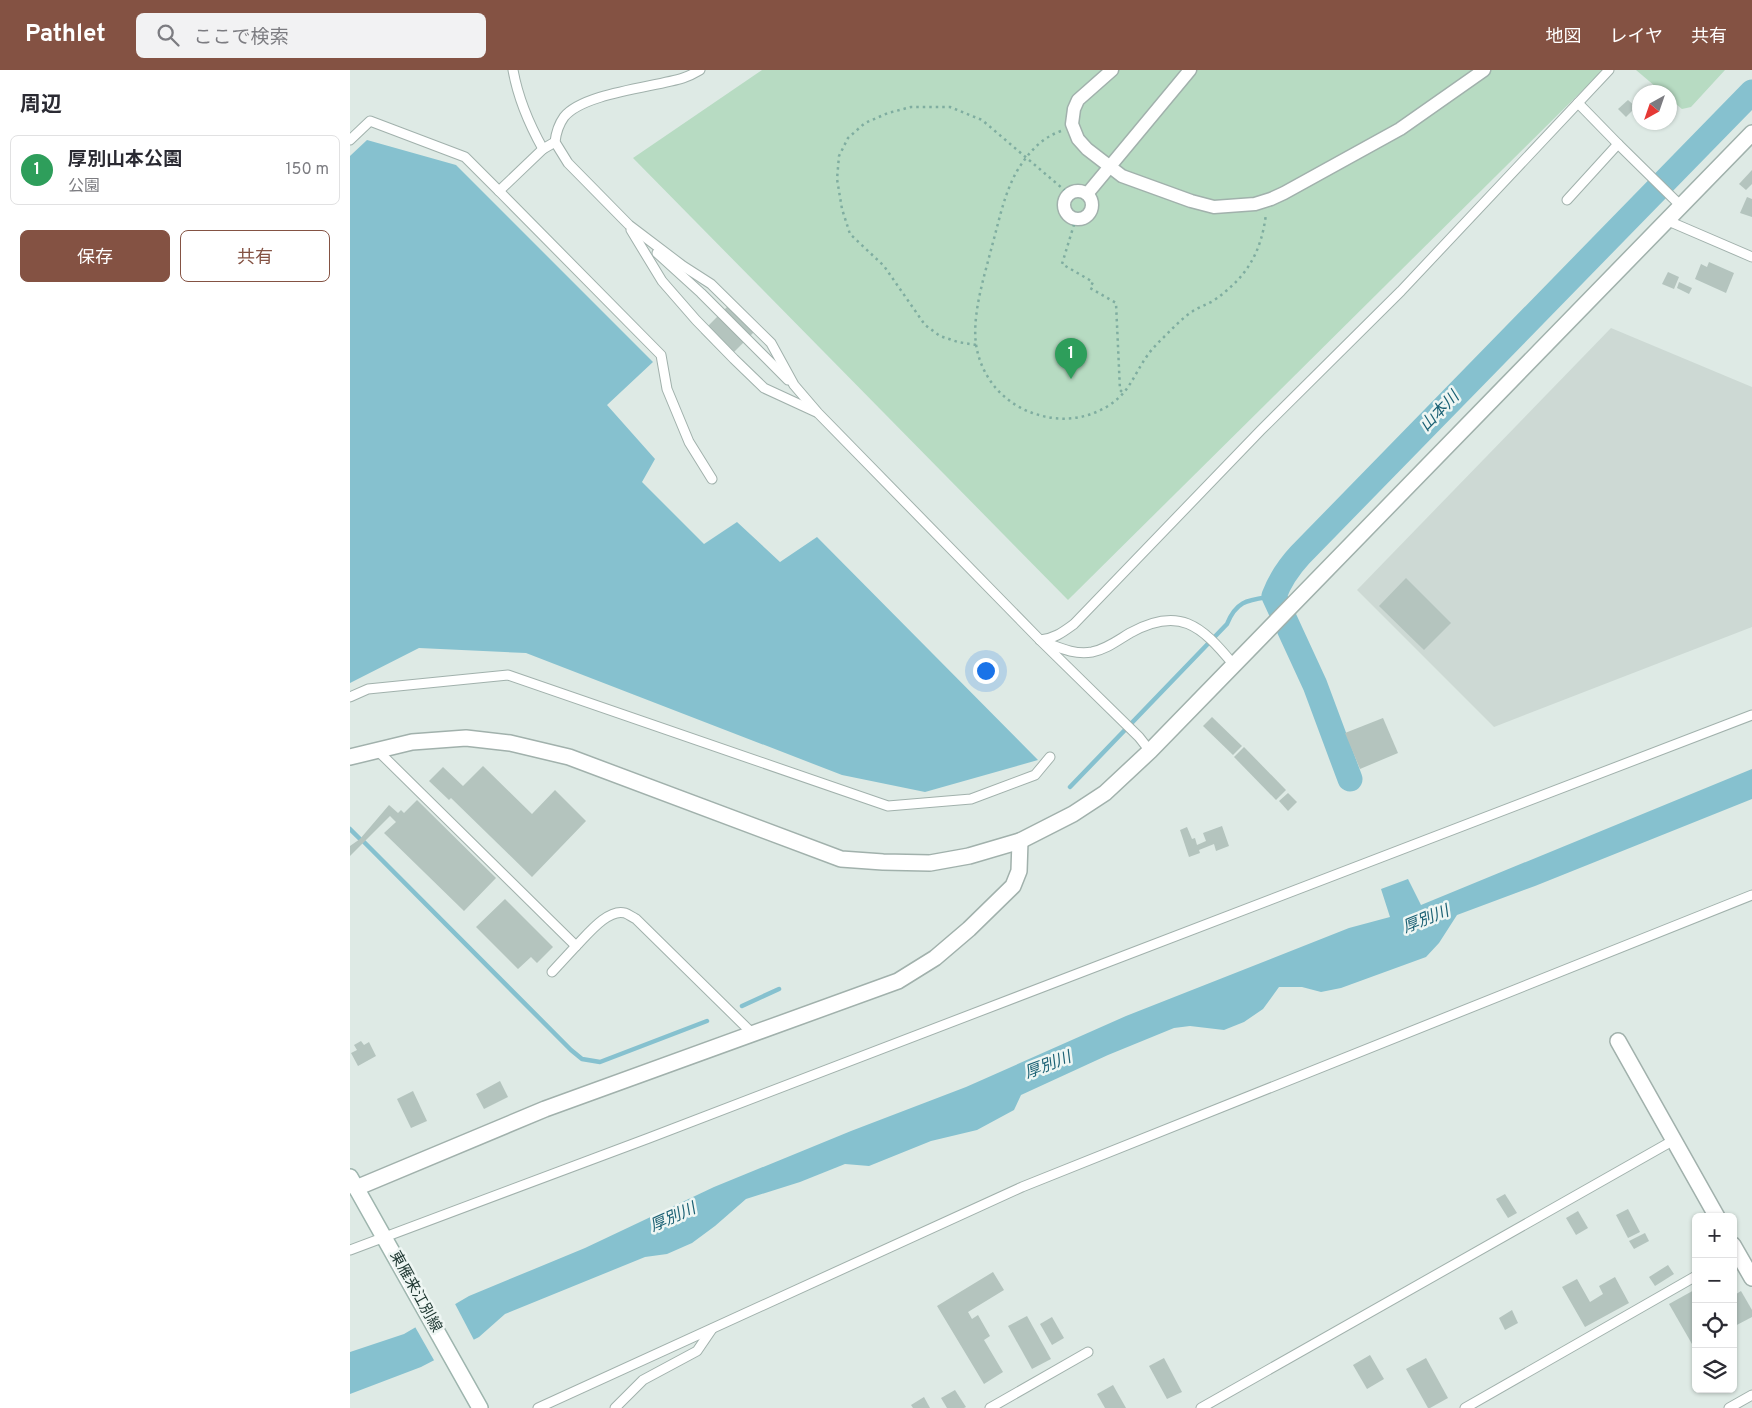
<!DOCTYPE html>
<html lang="ja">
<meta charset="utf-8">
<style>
body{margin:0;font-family:Overpass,"Noto Sans JP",sans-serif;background:#f2f2f3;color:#2b2b33}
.controls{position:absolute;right:15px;bottom:15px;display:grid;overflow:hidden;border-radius:8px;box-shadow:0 1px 4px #0004}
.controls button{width:45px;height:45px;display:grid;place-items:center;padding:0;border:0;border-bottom:1px solid #e1e1e2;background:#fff;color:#2b2b33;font:25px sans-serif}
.compass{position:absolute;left:1282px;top:15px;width:45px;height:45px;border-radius:50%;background:#fff;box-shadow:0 1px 4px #0004;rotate:220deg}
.you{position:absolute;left:635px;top:600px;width:18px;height:18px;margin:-12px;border:4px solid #fff;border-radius:50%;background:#1a73e8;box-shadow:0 0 0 8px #1a73e833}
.badge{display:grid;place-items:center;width:32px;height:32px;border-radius:50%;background:#845243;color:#fff;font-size:16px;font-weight:700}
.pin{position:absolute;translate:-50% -41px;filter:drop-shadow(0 1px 2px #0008)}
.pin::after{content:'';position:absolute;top:26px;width:18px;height:15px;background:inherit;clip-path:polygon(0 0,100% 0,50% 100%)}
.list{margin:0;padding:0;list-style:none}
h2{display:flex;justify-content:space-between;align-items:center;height:65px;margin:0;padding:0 20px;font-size:21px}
h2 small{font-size:16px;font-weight:400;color:#7c7c81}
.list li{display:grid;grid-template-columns:32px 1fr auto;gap:15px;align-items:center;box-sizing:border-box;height:70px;margin:0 10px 10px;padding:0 10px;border:1px solid #e1e1e2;border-radius:8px}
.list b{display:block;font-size:19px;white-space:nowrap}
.list p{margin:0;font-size:16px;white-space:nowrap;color:#7c7c81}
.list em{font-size:16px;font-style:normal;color:#7c7c81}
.actions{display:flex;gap:10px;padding:15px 20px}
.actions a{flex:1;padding:11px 0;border:1px solid #845243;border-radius:8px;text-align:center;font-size:18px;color:#845243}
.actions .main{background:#845243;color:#fff}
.icon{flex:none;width:28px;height:28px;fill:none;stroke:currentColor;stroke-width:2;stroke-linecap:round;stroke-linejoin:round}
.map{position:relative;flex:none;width:1402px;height:1338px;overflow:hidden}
header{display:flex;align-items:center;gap:30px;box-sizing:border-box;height:70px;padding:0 25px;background:#845243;color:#fff}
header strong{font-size:24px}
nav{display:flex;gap:28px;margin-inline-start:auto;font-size:18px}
.search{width:350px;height:45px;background:#f2f2f3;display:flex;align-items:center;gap:12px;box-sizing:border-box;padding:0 18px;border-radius:8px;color:#7c7c81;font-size:19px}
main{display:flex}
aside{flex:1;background:#fff}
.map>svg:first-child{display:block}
</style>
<header>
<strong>Pathlet</strong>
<div class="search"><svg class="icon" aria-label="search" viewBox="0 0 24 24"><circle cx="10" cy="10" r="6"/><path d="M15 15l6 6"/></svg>ここで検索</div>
<nav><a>地図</a><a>レイヤ</a><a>共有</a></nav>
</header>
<main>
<aside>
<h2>周辺<small></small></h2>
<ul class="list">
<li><span class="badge" style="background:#2e9e5b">1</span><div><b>厚別山本公園</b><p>公園</p></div><em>150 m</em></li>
</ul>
<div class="actions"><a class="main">保存</a><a>共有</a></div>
</aside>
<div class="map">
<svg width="1402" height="1338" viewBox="0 0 1402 1338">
<rect width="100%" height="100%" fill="#deeae5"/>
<path fill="#cdd9d4" d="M1261,258L1402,317V557L1144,657L1007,520Z"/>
<g fill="#b7dbc2">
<path d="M412,0H1253L718,530L283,88Z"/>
<path d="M1286,0H1375L1341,37L1332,39L1320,29V22H1312Z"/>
</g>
<g fill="#86c1cf">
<path d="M17,70L106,95L303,292L257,335L305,389L292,412L354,474L387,452L430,492L467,467L688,690L575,722L492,705L176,583L69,578L0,613V86Z"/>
<path d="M1402,699V729L1185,816L1107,845L1089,873L1076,887L991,918L971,922L952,917H929L913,939L894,952L874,960L840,956L824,958L758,985L671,1025L664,1040L627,1060L581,1071L519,1096L495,1094L450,1112L396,1129L365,1156L342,1173L317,1184L295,1187L155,1244L129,1267L71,1297L0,1324V1282L54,1264L119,1226L235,1178L364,1117L501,1061L616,1017L776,946L999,858L1040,847L1031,819L1058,809L1071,835Z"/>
</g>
<path fill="#deeae5" d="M104,1232L125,1272L85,1292L64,1255Z"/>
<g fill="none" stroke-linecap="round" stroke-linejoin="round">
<g stroke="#86c1cf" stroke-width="4.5">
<path d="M720,717L877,554C887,529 900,530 924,526"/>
<path d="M0,759L10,769"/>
<path d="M14,772L221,980L232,989L250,992L357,951"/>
<path d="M392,936L429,919"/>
</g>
<path stroke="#86c1cf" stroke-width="25" d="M1000,709L965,615L924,526C930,510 938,498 950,485L1402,22"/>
</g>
<g fill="#b4c4be">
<path d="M1278,30L1286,37L1276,47L1268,39Z"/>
<path d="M1402,100V114L1396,120L1389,114Z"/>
<path d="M1397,127L1402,129V147L1390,143Z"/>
<path d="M1359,192L1384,203L1376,223L1345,209L1351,194L1357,197Z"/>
<path d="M1318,202L1329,207L1324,219L1312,214Z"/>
<path d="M1329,212L1342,218L1339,224L1327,218Z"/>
<path d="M378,236L404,262L377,289L351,263Z"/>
<path d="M1056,508L1101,553L1074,580L1029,536Z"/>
<path d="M862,647L892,676L883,685L853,656Z"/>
<path d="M1033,648L1048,683L1010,699L995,663Z"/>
<path d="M894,677L936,720L926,730L884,687Z"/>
<path d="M133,696L182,744L205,720L236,751L182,807L101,728L99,730L79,711L93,697L113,716Z"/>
<path d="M938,723L947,732L938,741L929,731Z"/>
<path d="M67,730L146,808L114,841L34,763L46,752L40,746L0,786V776L10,769L39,735L48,743L51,740L54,743Z"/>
<path d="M872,756L879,776L866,781L864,774L849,780L850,783L839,787L830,760L837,757L842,769L845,768L847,775L856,771L853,763Z"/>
<path d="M155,829L203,877L187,893L181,887L168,899L126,857Z"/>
<path d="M11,971L14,975L19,972L26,986L8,996L1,983L7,980L4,975Z"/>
<path d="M150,1011L158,1027L134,1039L126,1024Z"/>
<path d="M63,1021L77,1051L61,1058L47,1029Z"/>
<path d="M1155,1124L1167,1143L1158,1148L1146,1129Z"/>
<path d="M1278,1139L1290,1162L1278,1168L1266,1145Z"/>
<path d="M1228,1141L1238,1158L1226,1165L1216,1148Z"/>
<path d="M1295,1163L1299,1171L1284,1179L1279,1171Z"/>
<path d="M1318,1195L1324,1204L1305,1216L1299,1207Z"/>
<path d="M643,1202L654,1220L618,1242L622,1249L628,1245L640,1266L634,1270L653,1302L634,1314L587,1236Z"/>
<path d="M1265,1207L1279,1233L1235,1257L1212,1217L1227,1209L1240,1232L1253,1224L1249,1216Z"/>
<path d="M1346,1219V1281L1319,1234Z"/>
<path d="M1391,1221L1402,1240V1247L1383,1257V1226Z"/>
<path d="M1162,1240L1168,1253L1155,1260L1149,1248Z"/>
<path d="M677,1246L701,1289L682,1299L658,1256Z"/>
<path d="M702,1247L714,1268L702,1275L690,1254Z"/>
<path d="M1020,1285L1034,1309L1017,1319L1003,1295Z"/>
<path d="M814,1288L832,1322L817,1329L799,1296Z"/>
<path d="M1076,1288L1098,1328L1080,1338H1078L1056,1299Z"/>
<path d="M763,1315L776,1338H755L747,1324Z"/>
<path d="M605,1320L616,1337L614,1338H597L591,1328Z"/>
<path d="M574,1327L580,1338H563L561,1335Z"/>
</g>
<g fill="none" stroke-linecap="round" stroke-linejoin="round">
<g stroke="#a1b1ac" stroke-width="11">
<g id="service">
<path d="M163,0C168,28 179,54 193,79"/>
<path d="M350,0C345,3 339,6 333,8C305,17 233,23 214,47C209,54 206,63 205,72L218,93L279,155L333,196L361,214L421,273L444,315L468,343L690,570L789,667L800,681"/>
<path d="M1228,33L1268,74"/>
<path d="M0,70L20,51L115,87L149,121L193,79L205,72"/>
<path d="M149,121L311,285L317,319L339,372L362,409"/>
<path d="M1217,130L1268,74L1331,136"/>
<path d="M1316,150L1402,187"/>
<path d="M281,160L312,211L346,250L384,289L414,318L466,342"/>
<path d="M307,183L351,223L438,310"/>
<path d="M690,570C704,569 713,562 724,554L911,360L1051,221L1259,0"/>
<path d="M694,572C710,578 725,585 742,582C757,579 768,570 780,563C829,536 851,555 883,594"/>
<path d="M0,627L18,619L158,605L538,736L621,729L685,705L700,687"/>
<path d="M27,680L226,876C237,865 258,838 275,843C278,844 282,847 286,849L403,964"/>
<path d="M202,902L226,876"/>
<path d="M0,1180L299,1068L1402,645"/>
<path d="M188,1338L672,1117L1402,825"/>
<path d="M265,1338L293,1310L347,1281L362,1259"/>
<path d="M640,1338L738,1282"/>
<path d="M851,1338L1324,1070"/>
<path d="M1115,1338L1346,1206"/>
<path d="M1379,1338L1402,1325"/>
</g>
</g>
<g stroke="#a1b1ac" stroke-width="15">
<g id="pedestrian">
<path d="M762,0L728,30L724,39L722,54L728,69L737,79L772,106L841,131L864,137L905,134L921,129L934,123L1050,59L1134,0"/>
<circle cx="728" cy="135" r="14"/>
<path d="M737,124L840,0"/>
</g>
</g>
<g stroke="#a1b1ac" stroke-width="18">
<g id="minor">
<path d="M1268,971L1367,1147"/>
<path d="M1383,1175L1402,1208"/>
</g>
</g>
<g stroke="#a1b1ac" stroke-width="18">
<g id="tertiary">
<path d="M0,687L62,672L116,668L160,673L219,687L491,789L533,792L580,793L619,786L670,771L723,744L755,723L800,681L1402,63"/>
<path d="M6,1118L195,1039L548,911L585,888L619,859L663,816L669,801L670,771"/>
</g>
</g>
<g stroke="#9eb5ae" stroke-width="18">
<path id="secondary" d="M0,1107L130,1338"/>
</g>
<g stroke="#7fada0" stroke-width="2.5" stroke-dasharray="2.5 4" stroke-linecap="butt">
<path d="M711,61C691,68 678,83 667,101C654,124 649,151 642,176C634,208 619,252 628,284C636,314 659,337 689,345C712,352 737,349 758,336C780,322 783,306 797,286C803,277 812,269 820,261C827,254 834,247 843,241C849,237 856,235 863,231C896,208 911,184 916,144"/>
<path d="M726,148L712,194L743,212L740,218L766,233L770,320L773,323"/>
<path d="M626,275L608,272L590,266L575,255L534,196L500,164L492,139L487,109L489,86L498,68L515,53L538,43L561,37H600L632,50L719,124"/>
</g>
<use href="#service" stroke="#fff" stroke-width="9"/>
<use href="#pedestrian" stroke="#fff" stroke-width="12"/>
<use href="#minor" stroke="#fff" stroke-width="15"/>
<use href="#tertiary" stroke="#fff" stroke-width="15"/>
<use href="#secondary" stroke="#fff" stroke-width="15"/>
</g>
<g text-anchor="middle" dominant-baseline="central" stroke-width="5" stroke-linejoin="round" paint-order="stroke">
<g font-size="15" fill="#203933" stroke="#eef6f3">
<text transform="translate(65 1222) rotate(61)">東雁来江別線</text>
</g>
<g font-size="16" font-style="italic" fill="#1b6174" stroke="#eef6f3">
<text transform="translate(1090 342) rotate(-46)">山本川</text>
<text transform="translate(1076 850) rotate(-22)">厚別川</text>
<text transform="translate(698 996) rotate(-21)">厚別川</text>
<text transform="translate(323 1148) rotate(-24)">厚別川</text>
</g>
</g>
</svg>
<div class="controls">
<button>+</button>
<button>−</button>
<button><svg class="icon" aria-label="locate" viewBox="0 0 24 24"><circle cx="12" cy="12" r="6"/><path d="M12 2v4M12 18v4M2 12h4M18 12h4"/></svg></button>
<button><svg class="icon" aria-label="layers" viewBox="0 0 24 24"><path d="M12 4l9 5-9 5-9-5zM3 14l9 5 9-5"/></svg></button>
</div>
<svg class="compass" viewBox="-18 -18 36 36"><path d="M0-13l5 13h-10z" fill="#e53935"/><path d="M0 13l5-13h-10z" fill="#7c7c81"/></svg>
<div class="you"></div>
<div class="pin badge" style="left:721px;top:309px;background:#2e9e5b">1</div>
</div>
</main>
